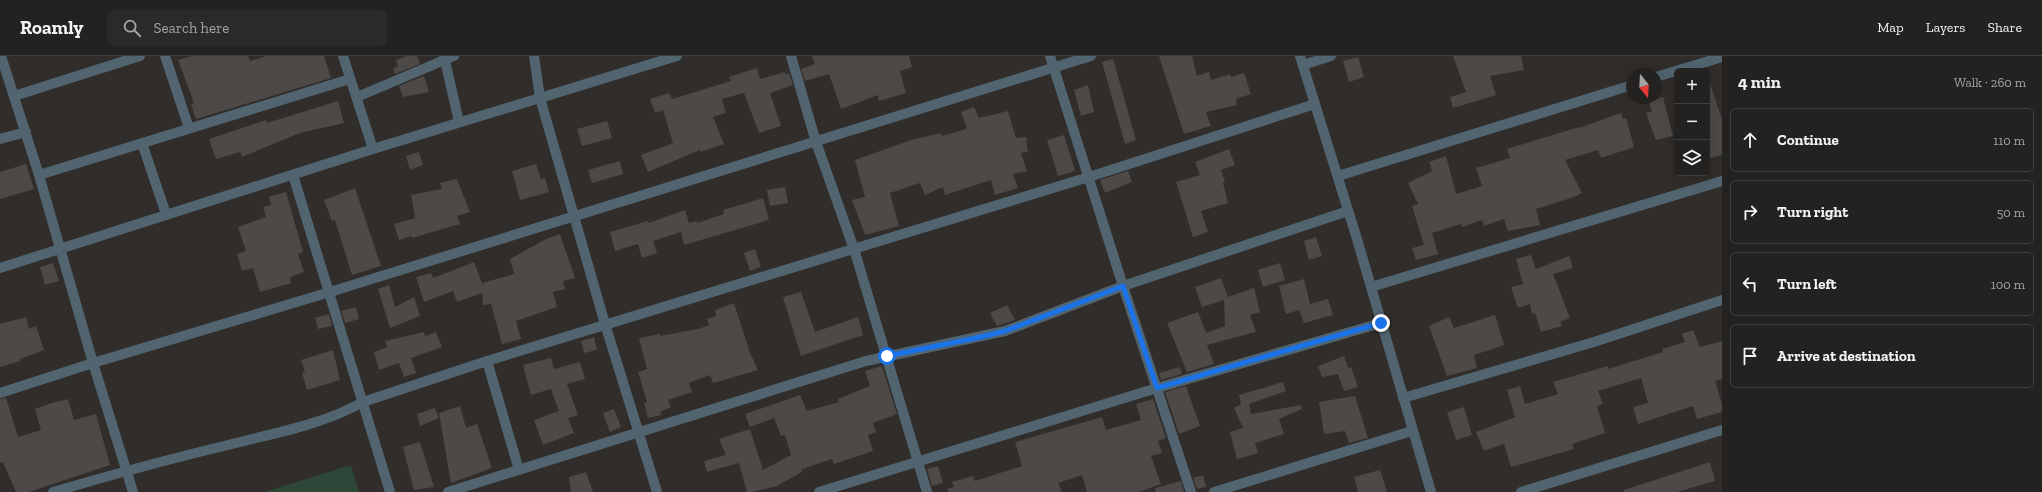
<!DOCTYPE html>
<meta charset="utf-8">
<style>
body{margin:0;font-family:"Zilla Slab",serif;background:#2c2a29;color:#f1f3f6}
.controls{position:absolute;right:12px;top:12px;display:grid;overflow:hidden;border-radius:6px;box-shadow:0 4px 16px #0002}
.controls button{width:36px;height:36px;display:grid;place-items:center;padding:0;border:0;border-bottom:1px solid #413f3e;background:#242220;color:#f1f3f6;font:20px sans-serif}
.compass{position:absolute;left:1626px;top:12px;width:36px;height:36px;border-radius:50%;background:#242220;box-shadow:0 4px 16px #0002;rotate:162deg}
.stop{position:absolute;width:12px;height:12px;margin:-9px;border:3px solid #1a73e8;border-radius:50%;background:#fff}
.stop.end{background:#1a73e8;border-color:#fff;box-shadow:0 1px 4px #0008}
.list{margin:0;padding:0;list-style:none}
h2{display:flex;justify-content:space-between;align-items:center;height:52px;margin:0;padding:0 16px;font-size:17px}
h2 small{font-size:13px;font-weight:400;color:#a3a4a5}
.list li{display:grid;grid-template-columns:26px 1fr auto;gap:12px;align-items:center;box-sizing:border-box;height:64px;margin:0 8px 8px;padding:0 8px;border:1px solid #413f3e;border-radius:6px}
.list b{display:block;font-size:15px;white-space:nowrap}
.list em{font-size:13px;font-style:normal;color:#a3a4a5}
.icon{flex:none;width:22px;height:22px;fill:none;stroke:currentColor;stroke-width:2;stroke-linecap:round;stroke-linejoin:round}
.map{position:relative;flex:none;width:1722px;height:436px;overflow:hidden}
header{display:flex;align-items:center;gap:24px;box-sizing:border-box;height:56px;padding:0 20px;background:#242220;border-bottom:1px solid #413f3e}
header strong{font-size:19px}
nav{display:flex;gap:22px;margin-inline-start:auto;font-size:14px}
.search{width:280px;height:36px;background:#2c2a29;display:flex;align-items:center;gap:10px;box-sizing:border-box;padding:0 14px;border-radius:6px;color:#a3a4a5;font-size:15px}
main{display:flex}
aside{flex:1;background:#242220}
.map>svg:first-child{display:block}
</style>
<header>
<strong>Roamly</strong>
<div class="search"><svg class="icon" aria-label="search" viewBox="0 0 24 24"><circle cx="10" cy="10" r="6"/><path d="M15 15l6 6"/></svg>Search here</div>
<nav><a>Map</a><a>Layers</a><a>Share</a></nav>
</header>
<main>
<div class="map">
<svg width="1722" height="436" viewBox="0 0 1722 436">
<rect width="100%" height="100%" fill="#302d2b"/>
<path fill="#2c4738" d="M351,409L359,436H264Z"/>
<g fill="#4c4947">
<path d="M192,0H248L250,5L266,0H324L331,22L196,63L191,48L194,47L178,4Z"/>
<path d="M407,0H417L420,8L395,18L393,13L398,10L396,4Z"/>
<path d="M812,0H909L912,11L900,15L906,37L879,45L878,39L841,53L829,18L805,25L801,13L815,8Z"/>
<path d="M1159,0H1192L1197,20L1209,16L1211,24L1230,18L1231,21L1244,17L1251,38L1236,43L1237,49L1206,56L1211,70L1184,78Z"/>
<path d="M1453,0H1521L1524,14L1490,20L1496,39L1453,52L1450,41L1466,36Z"/>
<path d="M1358,1L1364,21L1349,26L1343,5Z"/>
<path d="M1113,3L1136,84L1125,88L1102,6Z"/>
<path d="M757,12L760,23L785,16V18L789,17L793,29L770,37L781,70L759,77L744,37L722,43L726,57L713,61L724,88L701,96L700,94L648,116L641,99L673,87L663,54L655,57L650,43L669,37L672,43L731,25L729,21Z"/>
<path d="M424,20L429,36L403,41L399,30Z"/>
<path d="M1709,25L1722,63V99L1707,103V26Z"/>
<path d="M1088,29L1094,56L1081,60L1074,34Z"/>
<path d="M1663,41L1673,80L1656,84L1646,57L1652,55L1649,46Z"/>
<path d="M338,45L344,67L300,77L242,101L240,96L216,103L209,83L266,64L267,67Z"/>
<path d="M974,51L979,62L1008,55L1016,82L1026,81L1028,96L1021,97L1027,115L1013,118L1018,132L995,139L991,124L945,139L943,131L925,139L920,127L890,137L899,170L865,179L852,144L865,141L855,104L911,84L941,77L942,80L967,73L961,56Z"/>
<path d="M1621,57L1623,63L1626,62L1634,91L1601,102L1598,94L1565,104L1582,137L1574,141L1536,153L1540,169L1508,175L1504,163L1484,170L1482,164L1462,171L1461,168L1432,177L1438,198L1416,204L1412,192L1424,189L1412,150L1418,148L1408,127L1432,115L1429,106L1446,100L1456,138L1482,130L1476,112L1510,102L1507,93L1579,71V72Z"/>
<path d="M607,65L612,82L582,90L577,73Z"/>
<path d="M1064,79L1075,115L1058,120L1047,84Z"/>
<path d="M1229,93L1235,109L1221,114L1225,127H1223L1228,147L1201,155L1208,176L1193,181L1176,126L1200,119L1195,106Z"/>
<path d="M419,96L423,109L410,114L406,100Z"/>
<path d="M620,105L623,118L592,127L588,114Z"/>
<path d="M26,108L34,133L0,143V116Z"/>
<path d="M536,108L541,123L545,122L549,136L520,144L512,115Z"/>
<path d="M1128,115L1132,126L1105,137L1100,124Z"/>
<path d="M457,123L470,156L457,160L460,168L412,182L411,180L399,184L394,168L415,162L411,139L442,133L440,127Z"/>
<path d="M785,131L788,147L770,150L767,134Z"/>
<path d="M355,132L381,210L352,219L335,164L332,165L324,144Z"/>
<path d="M286,136L303,196L298,198L304,216L290,221L291,227L260,236L253,212L242,215L237,198L246,195L238,171L266,161L263,151L271,149L269,141Z"/>
<path d="M763,142L769,164L684,189L681,176L653,185L657,197L642,202L638,188L615,195L610,176L648,165L649,167L685,154L689,167L697,165V167L724,158L723,154Z"/>
<path d="M560,178L575,222L563,225L565,233L553,236L557,251L516,265L521,283L502,288L491,248L483,249L482,237L457,246L453,235L424,246L416,221L431,217L433,222L474,206L482,227L514,218L510,203L546,183Z"/>
<path d="M1316,181L1322,200L1309,204L1304,185Z"/>
<path d="M755,193L761,211L750,215L744,197Z"/>
<path d="M1531,199L1536,213L1569,200L1573,212L1553,218L1570,262L1560,266L1562,270L1541,276L1535,257L1532,258L1530,248L1518,252L1511,231L1523,228L1516,203Z"/>
<path d="M53,207L59,225L45,229L40,211Z"/>
<path d="M1280,207L1285,224L1263,231L1258,214Z"/>
<path d="M1221,222L1228,241L1254,232L1260,256L1250,259L1256,276L1207,289L1214,308L1187,316L1167,267L1198,256L1206,277L1225,270L1224,244L1202,251L1195,231Z"/>
<path d="M1304,223L1310,248L1328,243L1333,259L1304,267L1299,254L1286,258L1279,230Z"/>
<path d="M389,229L395,251L414,241L420,260L390,272L378,233Z"/>
<path d="M801,236L815,276L858,261L863,279L801,300L783,241Z"/>
<path d="M734,247L750,297L758,314L713,327L710,319L689,327L692,336L668,344L671,351L660,356L661,359L648,362L644,347L647,346L638,316L647,313L639,282L660,278V280L698,273L709,269L707,263L716,260L715,254Z"/>
<path d="M1007,249L1015,264L997,270L990,257Z"/>
<path d="M356,251L359,263L345,267L341,255Z"/>
<path d="M329,258L332,270L318,273L315,262Z"/>
<path d="M1495,259L1504,289L1474,299L1477,312L1447,320L1429,270L1449,261L1454,272Z"/>
<path d="M26,261L29,273L36,270L44,294L20,303V305L0,311V268Z"/>
<path d="M1693,274L1700,291L1722,285V323L1715,325L1722,348V356L1697,363L1693,350L1638,368L1633,351L1648,347L1641,322L1598,335L1603,348L1597,350L1605,377L1572,388L1574,393L1511,411L1504,388L1484,395L1476,376L1515,361L1507,334L1520,330L1525,348L1558,338L1553,326L1608,310V313L1663,296L1662,293L1685,286L1682,278Z"/>
<path d="M424,276L425,280L436,276L442,291L411,302L416,317L404,321L399,307L379,314L374,296L385,292L387,290L385,285Z"/>
<path d="M594,281L597,294L584,297L581,285Z"/>
<path d="M333,294L340,324L307,334L302,317L305,316L301,304Z"/>
<path d="M1344,300L1348,312L1351,311L1358,331L1344,335L1338,318L1322,321L1318,310Z"/>
<path d="M551,302L554,313L580,306L585,323L567,328L578,359L568,362L574,377L543,389L534,364L559,355L551,333L531,339L523,309Z"/>
<path d="M882,310L897,358L873,367L876,376L868,379L873,395L834,408L832,403L802,413V416L777,430L753,436H747L739,407L707,416L704,405L726,399L719,383L750,373L763,414L791,399L785,379L781,380L774,362L750,371L745,358L800,339L807,355L839,346L838,343L870,330L865,315Z"/>
<path d="M1180,311L1182,318L1161,324L1159,317Z"/>
<path d="M1283,326L1286,335L1249,348L1251,358L1301,349L1302,353L1279,363L1284,378L1255,387L1258,397L1237,403L1230,376L1243,372L1234,352L1241,348L1239,339Z"/>
<path d="M1186,330L1200,370L1179,378L1165,336Z"/>
<path d="M1355,340L1368,382L1349,387L1345,375L1324,378L1319,346Z"/>
<path d="M6,342L18,381L41,374L35,353L52,347L68,343L74,364L96,358L110,409L29,436H16L3,406L0,407V343Z"/>
<path d="M1153,343L1166,382L1158,385L1162,397L1151,400L1161,428L1139,436H1087L1082,419L1058,427L1062,436H948L947,433L954,431L952,426L973,420L975,425L1022,410L1015,386L1102,361L1106,374L1141,364L1136,348Z"/>
<path d="M460,350L466,372L477,368L492,412L451,427L439,357Z"/>
<path d="M1464,351L1472,379L1456,384L1447,356Z"/>
<path d="M435,352L439,362L420,370L417,358Z"/>
<path d="M614,353L621,371L610,376L603,357Z"/>
<path d="M420,386L434,431L414,434L403,391Z"/>
<path d="M1710,406L1715,425L1677,436H1624V434Z"/>
<path d="M938,410L943,427L932,430L927,413Z"/>
<path d="M1380,414L1387,436H1358L1354,421Z"/>
<path d="M586,416L593,436H571L569,421Z"/>
<path d="M1203,419L1206,431L1197,433L1193,422Z"/>
<path d="M1181,425L1184,436H1156L1155,432Z"/>
</g>
<g fill="none" stroke-linecap="round" stroke-linejoin="round">
<g stroke="#51646f" stroke-width="10">
<path d="M1,0L39,119L93,307L133,436"/>
<path d="M165,0L189,72"/>
<path d="M343,0L373,93"/>
<path d="M444,0L459,66"/>
<path d="M534,0L540,42L605,268L657,436"/>
<path d="M791,0L816,86L854,193L927,436"/>
<path d="M1050,0L1123,230L1191,436"/>
<path d="M1300,0L1357,183L1431,436"/>
<path d="M1303,9L1331,0"/>
<path d="M1656,21L1722,1"/>
<path d="M14,40L140,0"/>
<path d="M357,41L454,0"/>
<path d="M0,83L26,76"/>
<path d="M142,87L166,158"/>
<path d="M39,119L350,23"/>
<path d="M293,119L390,436"/>
<path d="M1338,120L1632,29"/>
<path d="M0,212L373,93L677,0"/>
<path d="M1371,231L1722,125"/>
<path d="M487,305L519,414"/>
<path d="M0,337L93,307L330,236L1091,0"/>
<path d="M1403,342L1594,286L1722,244"/>
<path d="M53,436C111,419 169,403 228,389C274,377 322,369 363,346L487,305L1089,121L1315,48"/>
<path d="M448,436L866,305L1005,275L1123,230L1348,155"/>
<path d="M819,436L1157,332L1381,267"/>
<path d="M1214,436L1412,375"/>
<path d="M1521,436L1722,374"/>
</g>
</g>
<g fill="none" stroke-linecap="round" stroke-linejoin="round">
<path stroke="#1a73e8" stroke-width="5" d="M887,300L981,281L1005,275L1123,230L1157,332L1381,267"/>
</g>
</svg>
<div class="controls">
<button>+</button>
<button>−</button>
<button><svg class="icon" aria-label="layers" viewBox="0 0 24 24"><path d="M12 4l9 5-9 5-9-5zM3 14l9 5 9-5"/></svg></button>
</div>
<svg class="compass" viewBox="-18 -18 36 36"><path d="M0-13l5 13h-10z" fill="#e53935"/><path d="M0 13l5-13h-10z" fill="#a3a4a5"/></svg>
<div class="stop" style="left:887px;top:300px"></div>
<div class="stop end" style="left:1381px;top:267px"></div>
</div>
<aside>
<h2>4 min<small>Walk · 260 m</small></h2>
<ul class="list">
<li><svg class="icon" aria-label="ahead" viewBox="0 0 24 24"><path d="M12 20V5M6 11l6-6 6 6"/></svg><div><b>Continue</b></div><em>110 m</em></li>
<li><svg class="icon" aria-label="right" viewBox="0 0 24 24"><path d="M7 20v-9h11M14 6l5 5-5 5"/></svg><div><b>Turn right</b></div><em>50 m</em></li>
<li><svg class="icon" aria-label="left" viewBox="0 0 24 24"><path d="M17 20v-9H6M10 6l-5 5 5 5"/></svg><div><b>Turn left</b></div><em>100 m</em></li>
<li><svg class="icon" aria-label="arrive" viewBox="0 0 24 24"><path d="M6 21V4h12l-3 4 3 4H6"/></svg><div><b>Arrive at destination</b></div></li>
</ul>
</aside>
</main>
